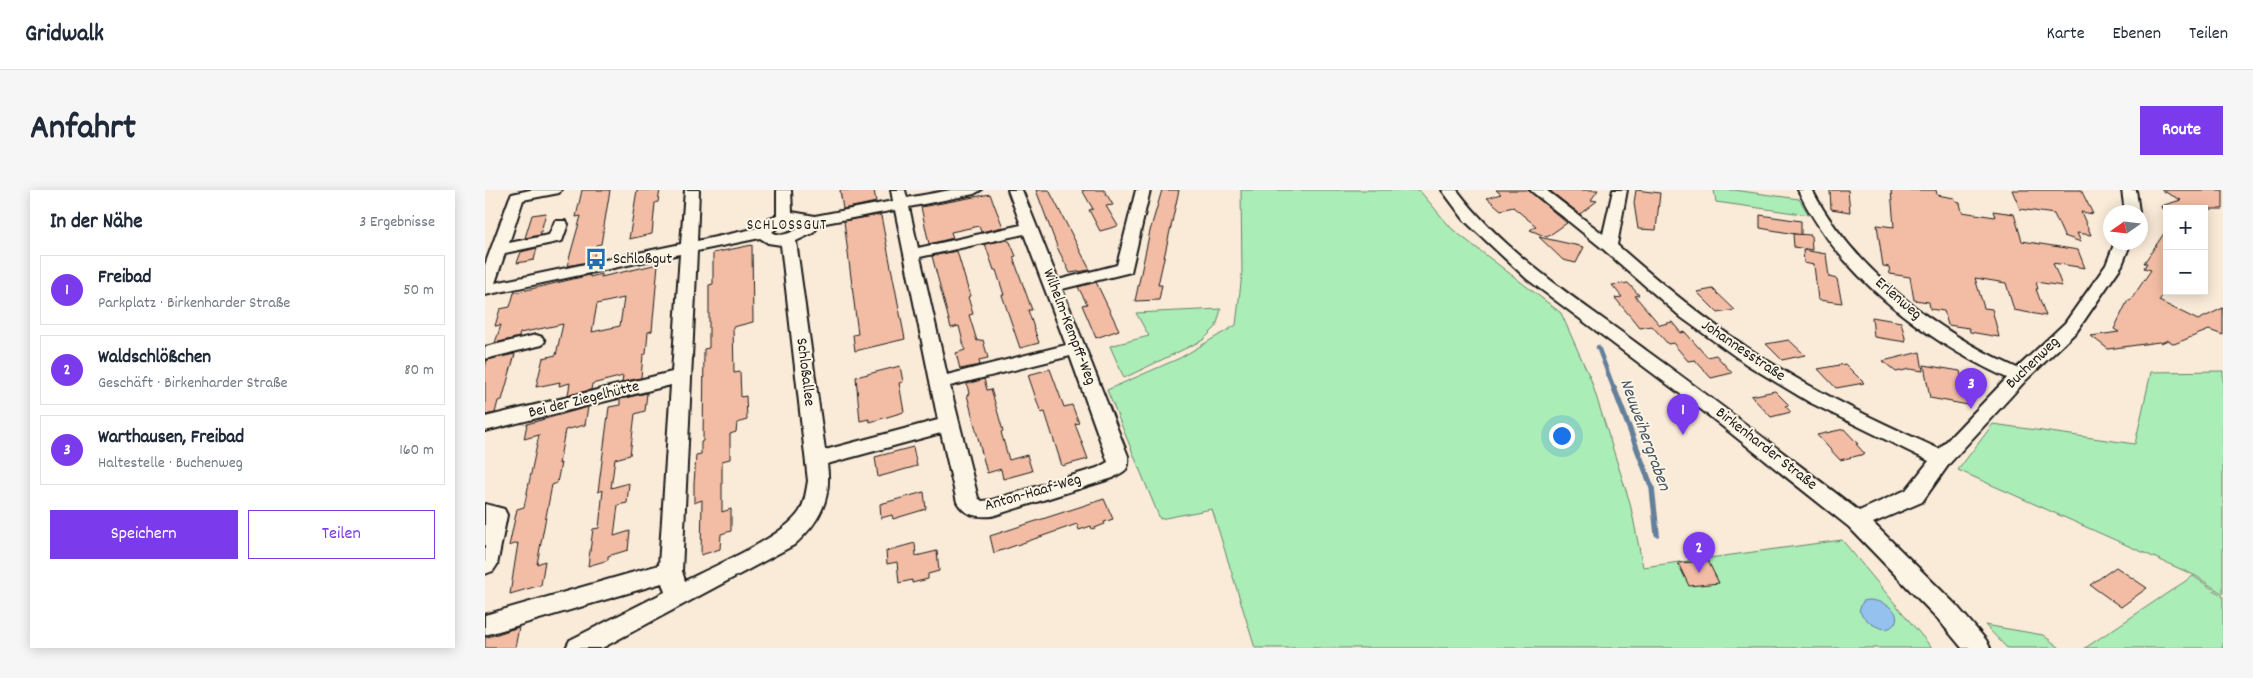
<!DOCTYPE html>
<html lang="de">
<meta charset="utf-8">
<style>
body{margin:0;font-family:Dekko,sans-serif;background:#f6f6f7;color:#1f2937}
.controls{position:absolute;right:15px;top:15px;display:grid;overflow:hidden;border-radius:0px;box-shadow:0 2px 12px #0003}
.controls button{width:45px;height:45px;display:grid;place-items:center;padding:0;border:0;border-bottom:1px solid #e0e1e3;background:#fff;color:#1f2937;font:25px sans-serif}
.compass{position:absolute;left:1618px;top:15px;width:45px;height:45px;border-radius:50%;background:#fff;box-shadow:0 2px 12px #0003;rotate:256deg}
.you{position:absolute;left:1076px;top:245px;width:18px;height:18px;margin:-12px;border:4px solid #fff;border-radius:50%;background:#1a73e8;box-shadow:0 0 0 8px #1a73e833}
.badge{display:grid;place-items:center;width:32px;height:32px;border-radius:50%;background:#7c3aed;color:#fff;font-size:16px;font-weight:700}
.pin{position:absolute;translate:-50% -41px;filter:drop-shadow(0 1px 2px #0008)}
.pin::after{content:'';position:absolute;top:26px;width:18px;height:15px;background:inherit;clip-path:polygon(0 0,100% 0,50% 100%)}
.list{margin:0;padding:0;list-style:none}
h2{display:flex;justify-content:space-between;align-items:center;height:65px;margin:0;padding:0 20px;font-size:21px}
h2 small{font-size:16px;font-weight:400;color:#747a83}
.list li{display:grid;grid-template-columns:32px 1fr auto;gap:15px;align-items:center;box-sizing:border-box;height:70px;margin:0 10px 10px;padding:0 10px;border:1px solid #e0e1e3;border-radius:0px}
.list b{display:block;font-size:19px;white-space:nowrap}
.list p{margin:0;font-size:16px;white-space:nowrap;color:#747a83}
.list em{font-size:16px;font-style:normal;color:#747a83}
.actions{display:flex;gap:10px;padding:15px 20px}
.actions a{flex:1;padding:11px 0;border:1px solid #7c3aed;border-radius:0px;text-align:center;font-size:18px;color:#7c3aed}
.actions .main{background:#7c3aed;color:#fff}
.map{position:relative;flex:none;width:1738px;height:458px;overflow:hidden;border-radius:0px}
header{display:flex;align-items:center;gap:30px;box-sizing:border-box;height:70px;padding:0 25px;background:#fff;border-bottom:1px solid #e0e1e3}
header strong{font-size:24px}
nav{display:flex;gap:28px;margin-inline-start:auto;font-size:18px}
.intro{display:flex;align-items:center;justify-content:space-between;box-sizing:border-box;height:120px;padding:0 30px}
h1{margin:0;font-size:35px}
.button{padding:12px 22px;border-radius:0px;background:#7c3aed;color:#fff;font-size:18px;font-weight:700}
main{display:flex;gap:30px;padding:0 30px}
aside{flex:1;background:#fff;border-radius:0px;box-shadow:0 2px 12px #0003}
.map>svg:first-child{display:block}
</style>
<header>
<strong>Gridwalk</strong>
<nav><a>Karte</a><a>Ebenen</a><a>Teilen</a></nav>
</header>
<div class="intro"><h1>Anfahrt</h1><a class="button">Route</a></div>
<main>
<aside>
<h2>In der Nähe<small>3 Ergebnisse</small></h2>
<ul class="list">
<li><span class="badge">1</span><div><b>Freibad</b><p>Parkplatz · Birkenharder Straße</p></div><em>50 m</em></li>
<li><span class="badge">2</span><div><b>Waldschlößchen</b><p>Geschäft · Birkenharder Straße</p></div><em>80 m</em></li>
<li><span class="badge">3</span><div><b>Warthausen, Freibad</b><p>Haltestelle · Buchenweg</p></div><em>160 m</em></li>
</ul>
<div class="actions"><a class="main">Speichern</a><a>Teilen</a></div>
</aside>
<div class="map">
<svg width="1738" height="458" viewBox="0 0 1738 458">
<rect width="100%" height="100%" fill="#faead8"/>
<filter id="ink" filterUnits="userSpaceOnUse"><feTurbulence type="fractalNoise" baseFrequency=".02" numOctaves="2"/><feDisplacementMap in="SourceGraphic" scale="10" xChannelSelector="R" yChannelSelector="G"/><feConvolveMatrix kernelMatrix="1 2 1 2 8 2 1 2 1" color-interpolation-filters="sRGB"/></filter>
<g filter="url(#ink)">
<g fill="#abedb7" stroke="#64846a">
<path d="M756,0H934L967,39L1076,123L1106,190L1145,313L1158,377L1357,350L1447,458H770L727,319L675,329L622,200L695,168L751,135L757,84Z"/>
<path d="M1229,0H1249L1314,9L1324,25L1231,12Z"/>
<path d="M736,119L731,137L718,150L639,188L625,156L664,146L651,123Z"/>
<path d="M1738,181V404L1711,386L1473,280L1508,234L1650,254L1666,182Z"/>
<path d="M1708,386L1738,406V458H1600Z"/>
<path d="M1500,435L1558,445L1575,458H1522Z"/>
</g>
<path fill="#94c1ee" stroke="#647f9a" d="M1384,410C1394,410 1418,419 1410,433C1401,448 1378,430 1374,420L1378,411Z"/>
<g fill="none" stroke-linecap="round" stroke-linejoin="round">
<path stroke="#647f9a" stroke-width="4.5" d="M1113,157L1129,199"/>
<path stroke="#647f9a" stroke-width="5.5" d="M1129,198L1167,298L1172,344"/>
</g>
<g fill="#f2bda4" stroke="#1c1c1c" fill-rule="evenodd">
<path d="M97,0H125L116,54L111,55L108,71L82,76L96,26L91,27Z"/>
<path d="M152,0H175L173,12L170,13L167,44L144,49Z"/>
<path d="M355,0H389L391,12L358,19Z"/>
<path d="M551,0H564L605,80L585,83L573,59Z"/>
<path d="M597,0H619L628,15L621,16L633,36L615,41L604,20L608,19Z"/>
<path d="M677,0H694L673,95H677L674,110L650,111L665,41Z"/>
<path d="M1011,0H1043L1082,33L1062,47L1045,40L1051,36L1028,17L1016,20L1002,8L1016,4Z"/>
<path d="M1064,0H1113L1106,10L1112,11L1095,24Z"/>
<path d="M1151,0L1175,3L1171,40L1153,39L1149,13Z"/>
<path d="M1345,0H1363L1365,22L1346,19Z"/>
<path d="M1406,0H1451L1452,5L1469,8L1471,12L1475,13L1477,22L1510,27L1508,21L1529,24L1537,51L1593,60L1600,78L1568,73L1577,96L1551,92L1553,99H1551L1561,126L1529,120L1521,93L1490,88L1499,118L1507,119L1514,147L1485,142L1484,138L1463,135L1459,121L1445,119L1444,112L1429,110L1425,87L1405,84L1404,77L1398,76L1392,35L1409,37Z"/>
<path d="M1527,0H1596L1608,24L1596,22L1606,45L1592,43L1596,52L1579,46L1569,24L1535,19Z"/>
<path d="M1676,0H1738V19H1677L1676,16L1696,10Z"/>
<path d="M505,4L518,37L496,42L494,36L466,42L468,48L444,54L436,17Z"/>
<path d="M61,23L55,45L40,48L47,25Z"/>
<path d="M394,25L396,26L420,149L370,161L368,145L373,144L359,31Z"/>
<path d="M1275,25L1316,31V45L1275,38Z"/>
<path d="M1682,39V98L1674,111L1713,130L1738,118V145L1724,140L1689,154L1683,150L1676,153L1674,152L1623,159L1606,146L1634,142L1629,139L1643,110L1645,111L1666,80L1659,78L1662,73H1659Z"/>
<path d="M1308,44L1326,45L1327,60L1309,57Z"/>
<path d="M1054,47L1099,57L1091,73L1078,70Z"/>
<path d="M522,50L525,52L531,66L528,67L547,120H543L554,153L535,158L517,105H519L511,80H509L500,54Z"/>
<path d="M267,55L268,132L248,137L249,183L255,182L256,207L261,206L262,230L252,233L251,242L245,244V269L237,271V322L246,319V341L236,344L235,359L216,365L217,310L209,313V294L211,265L216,264V252L218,251L219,159L224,158V95L228,94V63Z"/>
<path d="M52,58L49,70L32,73L36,62Z"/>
<path d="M1318,60L1341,64L1344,87L1352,89L1357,113L1333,110L1329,75L1319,73Z"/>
<path d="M472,61L485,106L483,107L488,124L484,125L492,151L498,150L503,168L494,170L495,175L475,179L471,163L480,160L474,136L466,138L447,66Z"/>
<path d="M173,74L167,141L163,142L161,164L158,165L156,188L137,192L138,186L107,194L106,200L83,205L85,193L74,196L75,192L51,197L58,168L71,165L78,134L35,143L34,147L10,153L16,135L10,136L15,119L25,117L29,103L105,85V87L116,84V87ZM139,108L135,136L107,142L112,114Z"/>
<path d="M611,92L634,140L611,148L597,115L602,114L593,97Z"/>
<path d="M1143,93L1154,105L1150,106L1175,135L1187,132L1196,143L1200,142L1222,167L1231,165L1247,183L1226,188L1210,170L1203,171L1188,153L1183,154L1167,136L1155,138L1130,108L1137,107L1127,95Z"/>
<path d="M1228,99L1250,120L1233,123L1212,102Z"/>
<path d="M1387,127L1416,132L1421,152L1389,147Z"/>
<path d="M1304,150L1320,165L1297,170L1281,154Z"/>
<path d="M1435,162L1438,181L1425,179L1411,182L1398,171Z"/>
<path d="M30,164L17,210L13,211L10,223L0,225V178L2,170Z"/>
<path d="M1360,174L1379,193L1351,198L1333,179Z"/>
<path d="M1439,175L1475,181L1483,215L1445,208Z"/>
<path d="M415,176L418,192L414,193L419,222L385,232L384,229L375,231L371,187Z"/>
<path d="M565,179L579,217L587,215L594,233L590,234L603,269L577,276L560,222L556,223L543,185Z"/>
<path d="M499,189L502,200L506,199L518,241L516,242L524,270L542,265L547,281L518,289L516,279L502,283L482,205L484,204L482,194Z"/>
<path d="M1290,201L1304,215L1300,216L1306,222L1286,227L1266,206Z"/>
<path d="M162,203L160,221L150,224L145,265L130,269L126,298L144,293L142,313L133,315L129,346L145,341L143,360L123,366V370L103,376L108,339L114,338L118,300L113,302L124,217L135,215V209Z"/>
<path d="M103,217L100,235L80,240L74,274L76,273L72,293L67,295L52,374L60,371L56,395L25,404L33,353L24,356L32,319L39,317L54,245L39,249L42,234Z"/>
<path d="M1359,239L1373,254H1371L1380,264L1355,270L1332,245Z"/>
<path d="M428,257L432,276L393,287L390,267Z"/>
<path d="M439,302L441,319L408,329L407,325L396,328L395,314Z"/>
<path d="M619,309L628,329L619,332L620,334L607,339L606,336L594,340L592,334L509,363L505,346Z"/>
<path d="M430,353L431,366L452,361L454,381L443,384V389L427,393V390L414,393L412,372L402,374L401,361Z"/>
<path d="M1223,371L1234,393L1204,396L1193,373Z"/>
<path d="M1631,377L1662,398L1636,417L1605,395Z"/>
<path d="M34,437L30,458H0V448Z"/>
</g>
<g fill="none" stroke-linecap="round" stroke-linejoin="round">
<g stroke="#1c1c1c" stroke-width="4">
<g id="minor">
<path d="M45,0H76L74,3L38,10L24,53L64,45L70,31H80L83,34L77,51L20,63L10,93L196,54L200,0H214L212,51L273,38L282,29L292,25V0H306L307,22L330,26L408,11L406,0H420L422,8L466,0H496L489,4L424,17L433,58L536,35L523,0H537L573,90L632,75L651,0H665L646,82L577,99L643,266C645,281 639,281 628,288L507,326C492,327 480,326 472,312L456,243L342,274C347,309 335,332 309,355L117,458H81L85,450L180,402L177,393L0,445V425L174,375L186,195L0,241V227L187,182L195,64L0,105V75L25,7L27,4ZM410,20L453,230L340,260L311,51L328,43L335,34ZM310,31L319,32V35C310,41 297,49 287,42L297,34ZM539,44L581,155L462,185L435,67ZM275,48L283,53L296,55L323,291C321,301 320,312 315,321C299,347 229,376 200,391L197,381L212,61ZM585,166L623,272L612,278L507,310L497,311L493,308L465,196Z"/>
<path d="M957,0H972C1022,66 1096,112 1162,161C1234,213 1304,267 1374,321L1421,300L1444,271L1324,212L1261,174L1197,128L1118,59L1045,0H1061L1118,44L1128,0H1142L1132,55C1190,106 1250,154 1318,192C1362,217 1408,238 1454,259L1522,188C1437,149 1354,85 1313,0H1327C1368,79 1452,142 1532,178L1580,133L1621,75L1630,52H1646L1637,75L1592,141L1541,190L1464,274L1437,312L1388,333L1471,415L1501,450L1505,458H1477L1453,429L1364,337L1218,221L1042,89L980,31Z"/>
<path d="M1637,0H1651L1654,22H1640Z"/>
<path d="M51,145L57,147L60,151L57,155L0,169V157Z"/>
<path d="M0,314L19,319L22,325L12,375L8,381L0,384Z"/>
</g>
</g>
<use href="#minor" fill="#fcf5e5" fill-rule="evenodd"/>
</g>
</g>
<defs>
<g id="bus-bare" transform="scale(1.725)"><path d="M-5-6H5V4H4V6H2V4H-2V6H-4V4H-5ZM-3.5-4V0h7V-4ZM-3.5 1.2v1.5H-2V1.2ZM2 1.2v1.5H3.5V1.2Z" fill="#1f6fb2" stroke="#fcf5e5" stroke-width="2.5" paint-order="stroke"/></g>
</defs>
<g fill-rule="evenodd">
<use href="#bus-bare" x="111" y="69"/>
</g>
<g text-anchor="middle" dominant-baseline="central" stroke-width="4" stroke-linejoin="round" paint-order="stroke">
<g font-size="15" letter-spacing="1" fill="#1c1c1c" stroke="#fcf5e5">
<text x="302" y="36">SCHLOSSGUT</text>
</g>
<g font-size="16" fill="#1c1c1c" stroke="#fcf5e5" text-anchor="start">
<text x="128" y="69">Schloßgut</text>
</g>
<g font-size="16" fill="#1c1c1c" stroke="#fcf5e5">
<text transform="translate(1413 109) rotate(41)">Erlenweg</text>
<text transform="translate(584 137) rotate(69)">Wilhelm-Kempff-Weg</text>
<text transform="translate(1258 161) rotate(34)">Johannesstraße</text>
<text transform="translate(1548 173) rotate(-44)">Buchenweg</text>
<text transform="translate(320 182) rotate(83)">Schloßallee</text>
<text transform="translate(99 210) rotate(-14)">Bei der Ziegelhütte</text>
<text transform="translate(1281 259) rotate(38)">Birkenharder Straße</text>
<text transform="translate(548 303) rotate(-16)">Anton-Haaf-Weg</text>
</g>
<g font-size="18" font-style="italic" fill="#465666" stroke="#fcf5e5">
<text transform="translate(1159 245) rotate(70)">Neuweihergraben</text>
</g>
</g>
</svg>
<div class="controls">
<button>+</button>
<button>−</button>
</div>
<svg class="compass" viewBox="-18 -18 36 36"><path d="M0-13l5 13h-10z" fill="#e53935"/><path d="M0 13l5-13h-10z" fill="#747a83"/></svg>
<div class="you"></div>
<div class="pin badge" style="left:1198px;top:245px">1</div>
<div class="pin badge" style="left:1214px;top:383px">2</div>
<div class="pin badge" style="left:1486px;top:219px">3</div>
</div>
</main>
